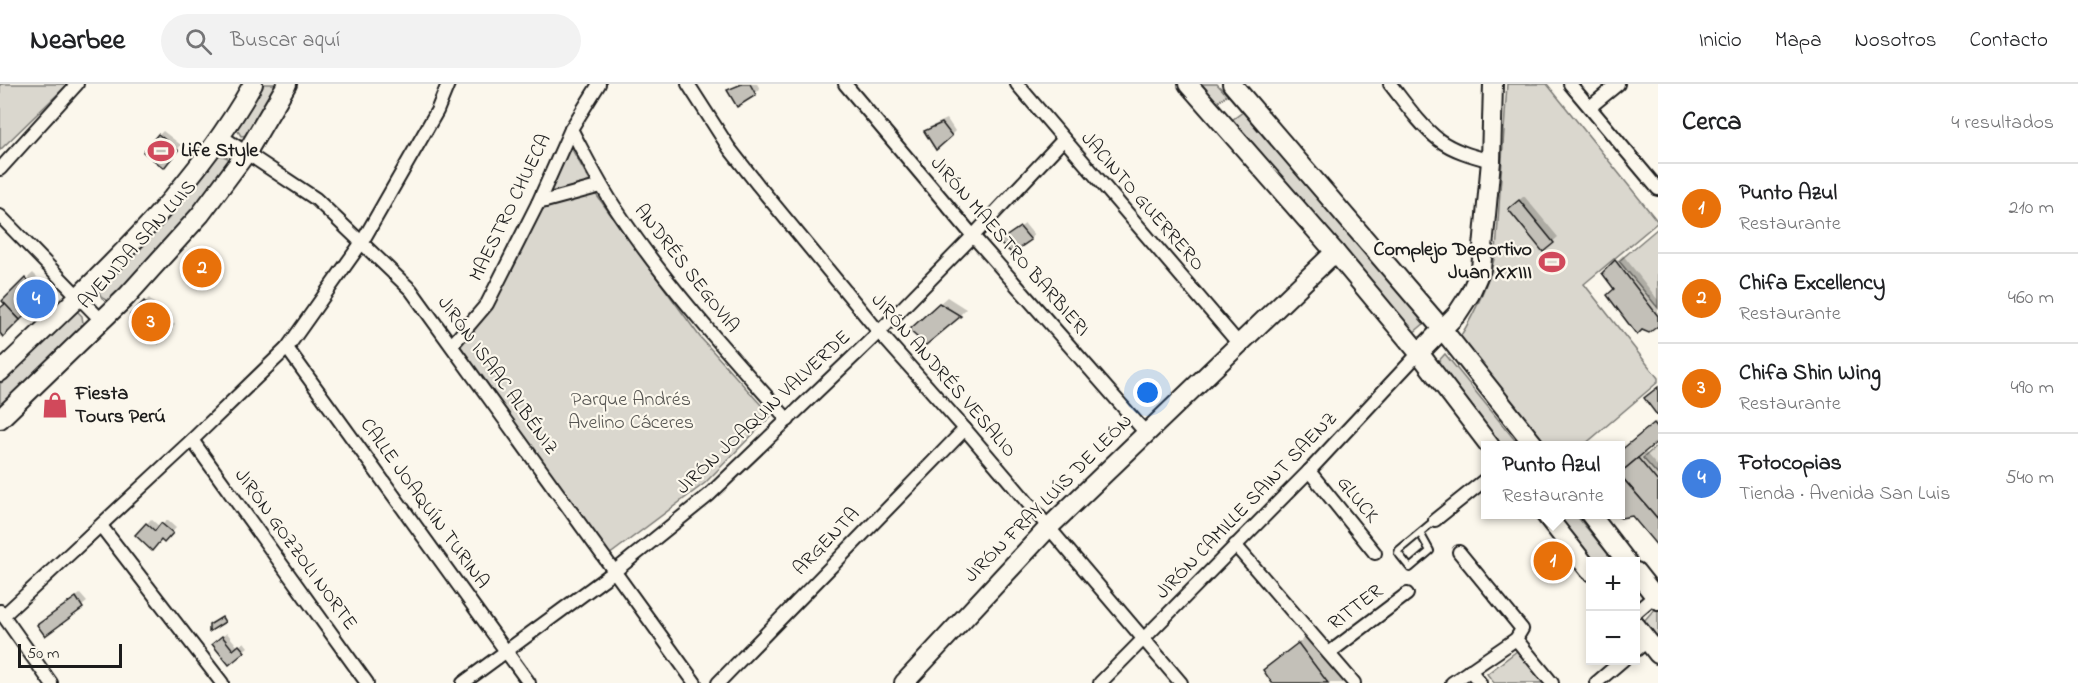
<!DOCTYPE html>
<html lang="es">
<meta charset="utf-8">
<style>
body{margin:0;font-family:"Indie Flower",sans-serif;background:#f2f2f2;color:#202124}
.controls{position:absolute;right:18px;bottom:18px;display:grid;overflow:hidden;border-radius:0px;box-shadow:0 3px 9px #0003}
.controls button{width:54px;height:54px;display:grid;place-items:center;padding:0;border:0;border-bottom:2px solid #e0e0e0;background:#fff;color:#202124;font:30px sans-serif}
.scale{position:absolute;left:18px;bottom:15px;width:104px;box-sizing:border-box;padding-left:6px;border:3px solid #1c1c1c;border-top:0;font-size:16px;line-height:21px;white-space:nowrap;color:#1c1c1c;-webkit-text-stroke:4px #fbf7ec;paint-order:stroke}
.you{position:absolute;left:1148px;top:309px;width:21px;height:21px;margin:-15px;border:4px solid #fff;border-radius:50%;background:#1a73e8;box-shadow:0 0 0 9px #1a73e833}
.badge{display:grid;place-items:center;width:39px;height:39px;border-radius:50%;background:#2563eb;color:#fff;font-size:20px;font-weight:700}
.pin{position:absolute;translate:-50% -50%;border:3px solid #fff;box-shadow:0 2px 6px #0006}
.popup{position:absolute;left:1481px;top:357px;width:144px;height:78px;box-sizing:border-box;display:grid;place-content:center;border-radius:0px;background:#fff;filter:drop-shadow(0 2px 4px #0005);font-size:20px;white-space:nowrap;color:#757577}
.popup b{font-size:22px;color:#202124}
.popup::after{content:'';position:absolute;left:50%;top:100%;margin-left:-12px;border:12px solid transparent;border-top-color:#fff}
.list{margin:0;padding:0;list-style:none}
h2{display:flex;justify-content:space-between;align-items:center;height:78px;margin:0;padding:0 24px;font-size:26px}
h2 small{font-size:20px;font-weight:400;color:#757577}
.list li{display:grid;grid-template-columns:39px 1fr auto;gap:18px;align-items:center;box-sizing:border-box;height:90px;padding:0 24px;border-top:2px solid #e0e0e0}
.list b{display:block;font-size:22px;white-space:nowrap}
.list p{margin:0;font-size:20px;white-space:nowrap;color:#757577}
.list em{font-size:20px;font-style:normal;color:#757577}
.icon{flex:none;width:33px;height:33px;fill:none;stroke:currentColor;stroke-width:2;stroke-linecap:round;stroke-linejoin:round}
.map{position:relative;flex:none;width:1658px;height:599px;overflow:hidden}
header{display:flex;align-items:center;gap:36px;box-sizing:border-box;height:84px;padding:0 30px;background:#fff;border-bottom:2px solid #e0e0e0}
header strong{font-size:28px}
nav{display:flex;gap:33px;margin-inline-start:auto;font-size:21px}
.search{width:420px;height:54px;background:#f2f2f2;display:flex;align-items:center;gap:15px;box-sizing:border-box;padding:0 21px;border-radius:33px;color:#757577;font-size:22px}
main{display:flex}
aside{flex:1;background:#fff}
.map>svg:first-child{display:block}
</style>
<header>
<strong>Nearbee</strong>
<div class="search"><svg class="icon" aria-label="search" viewBox="0 0 24 24"><circle cx="10" cy="10" r="6"/><path d="M15 15l6 6"/></svg>Buscar aquí</div>
<nav><a>Inicio</a><a>Mapa</a><a>Nosotros</a><a>Contacto</a></nav>
</header>
<main>
<div class="map">
<svg width="1658" height="599" viewBox="0 0 1658 599">
<rect width="100%" height="100%" fill="#fbf7ec"/>
<filter id="ink" filterUnits="userSpaceOnUse"><feTurbulence type="fractalNoise" baseFrequency=".0167" numOctaves="2"/><feDisplacementMap in="SourceGraphic" scale="12" xChannelSelector="R" yChannelSelector="G"/><feConvolveMatrix kernelMatrix="1 2 1 2 8 2 1 2 1" color-interpolation-filters="sRGB"/></filter>
<g filter="url(#ink)">
<g fill="#dad7ce" stroke="#7b7a75" stroke-width="1.5">
<path d="M0,0H68L0,66Z"/>
<path d="M261,0H280L249,51L241,52L236,44Z"/>
<path d="M1202,0H1217L1227,11L1217,18Z"/>
<path d="M1507,0H1547L1658,138L1584,200L1658,294V298L1584,361H1545L1460,253C1477,226 1488,199 1496,168Z"/>
<path d="M1243,28L1426,238L1412,250L1232,36Z"/>
<path d="M566,55L591,99L543,113Z"/>
<path d="M220,71L228,74L229,78L197,125L113,214L108,217L102,214L97,204L154,150L176,126L215,72Z"/>
<path d="M595,109L700,253L771,332L705,399L609,471L458,262L541,123Z"/>
<path d="M1658,144V224L1619,177Z"/>
<path d="M78,228L82,232L83,239L74,253L0,324V300L71,230Z"/>
<path d="M1445,270L1519,361H1497L1433,283Z"/>
<path d="M1658,361V391L1643,374Z"/>
<path d="M1553,431H1576L1614,477H1591Z"/>
<path d="M1656,523L1658,525V554L1644,537Z"/>
<path d="M1517,567L1544,599H1494L1487,590Z"/>
</g>
<g fill="#0003">
<path d="M739,0H757L760,5L737,21L729,7Z"/>
<path d="M947,35L955,47L951,51L926,48L930,43Z"/>
<path d="M163,47L181,61L168,78L159,51Z"/>
<path d="M1524,112L1558,153L1543,166L1514,121Z"/>
<path d="M1025,140L1034,151L1030,155L1004,154Z"/>
<path d="M207,168L218,177L201,195L191,185Z"/>
<path d="M1623,171L1658,216V240L1615,205L1604,189Z"/>
<path d="M33,189L49,205L0,254V226L6,220L4,217Z"/>
<path d="M947,213L966,225L960,231L917,239Z"/>
<path d="M149,214L175,241L158,257L132,231Z"/>
<path d="M1658,336V355L1644,367L1658,383V461L1632,430H1620V368Z"/>
<path d="M151,435L160,443L167,436L176,444L164,457L162,453L137,451Z"/>
<path d="M80,510L87,518L45,550L43,537Z"/>
<path d="M227,549L238,563L244,558L248,563L229,579L219,555Z"/>
<path d="M1308,551L1344,599H1274L1265,586Z"/>
</g>
<g fill="#c3c0b8" stroke="#1c1c1c" stroke-width="1.5">
<path d="M742,0H750L756,11L737,23L727,6Z"/>
<path d="M942,39L952,52L936,66L924,47Z"/>
<path d="M158,50L178,66L164,84L143,68Z"/>
<path d="M1519,116L1554,159L1543,168L1508,125Z"/>
<path d="M1020,143L1031,156L1012,169L998,158Z"/>
<path d="M202,171L214,182L201,197L189,185Z"/>
<path d="M1615,176L1658,232V242L1649,249L1642,246L1637,251L1607,211L1614,205L1602,189Z"/>
<path d="M25,194L44,213L20,236L2,217Z"/>
<path d="M144,217L171,246L158,259L130,231Z"/>
<path d="M939,219L961,232L926,261L909,246Z"/>
<path d="M5,220L20,236L3,253L0,249V224Z"/>
<path d="M1658,303V330L1657,331L1644,314Z"/>
<path d="M1654,339L1658,344V357L1620,389V367Z"/>
<path d="M1638,374L1658,398V435L1620,391V389Z"/>
<path d="M1620,391L1658,435V463L1632,432L1621,434L1611,430H1620Z"/>
<path d="M146,439L155,447L161,439L173,449L164,459L161,456L152,467L135,451Z"/>
<path d="M76,513L83,524L45,552L37,541Z"/>
<path d="M222,533L225,538L209,548V541Z"/>
<path d="M222,552L233,566L239,561L245,568L229,581L212,560Z"/>
<path d="M1298,559L1328,599H1272L1263,586Z"/>
</g>
<g fill="none" stroke-linecap="round" stroke-linejoin="round">
<g stroke="#1c1c1c" stroke-width="10">
<path id="lane" d="M1420,449L1430,467L1410,484L1398,469L1399,466L1435,436"/>
</g>
<g stroke="#1c1c1c" stroke-width="16">
<g id="street">
<path d="M688,0L729,64L758,101L879,248L965,345L1181,599"/>
<path d="M845,0L973,152L1146,349"/>
<path d="M1017,0L1239,260"/>
<path d="M1390,0C1405,19 1420,41 1439,56C1454,67 1473,72 1491,77"/>
<path d="M1570,0L1658,105"/>
<path d="M1590,23L1618,0"/>
<path d="M571,45C586,73 600,102 618,128C668,203 728,269 788,336"/>
<path d="M221,52L316,115L411,206L695,599"/>
<path d="M0,85L77,0"/>
<path d="M538,119L601,102"/>
<path d="M0,132L101,236"/>
<path d="M452,261L487,220L538,119L571,45L599,0"/>
<path d="M287,264L529,599"/>
<path d="M192,356L367,599"/>
<path d="M1309,387L1375,469"/>
<path d="M1435,436L1486,395"/>
<path d="M101,442L222,599"/>
<path d="M1235,461L1354,599"/>
<path d="M0,527L51,599"/>
<path d="M1636,528L1658,509"/>
<path d="M3,532L192,356L287,264L362,158L437,27L448,0"/>
<path d="M1516,555L1552,599"/>
<path d="M1636,566L1647,557"/>
<path d="M1329,569L1407,510"/>
<path d="M1470,586L1480,599"/>
<path d="M463,599L615,487L709,411L879,248L973,152L1063,56"/>
<path d="M718,599L965,345"/>
<path d="M1100,599L1309,387L1419,269"/>
<path d="M1452,599L1516,555L1522,545L1459,468"/>
<path d="M1596,599L1623,576"/>
</g>
</g>
<g stroke="#1c1c1c" stroke-width="22">
<g id="secondary">
<path d="M1188,0L1335,168L1419,269L1490,362"/>
<path d="M1232,0L1443,246L1535,362"/>
<path d="M1419,269L1457,230L1470,210L1481,185L1491,77L1493,0"/>
<path d="M0,288C92,199 190,113 253,0"/>
<path d="M0,335L127,212L200,131L247,68L287,0"/>
<path d="M1545,430L1590,487"/>
<path d="M1590,430L1627,478"/>
<path d="M1636,488L1658,516"/>
<path d="M1636,542L1658,570"/>
<path d="M904,599L1048,444L1335,168"/>
</g>
</g>
<use href="#lane" stroke="#fbf7ec" stroke-width="6"/>
<use href="#street" stroke="#fbf7ec" stroke-width="12"/>
<use href="#secondary" stroke="#fbf7ec" stroke-width="18"/>
</g>
</g>
<defs>
<g id="stadium-bare" transform="scale(2.07)"><path d="M0-5a6.5 5 0 1 0 0 10a6.5 5 0 1 0 0-10ZM-3.5-1.8h7v3.6h-7Z" fill="#d1495b" stroke="#fbf7ec" stroke-width="2.5" paint-order="stroke"/></g>
<g id="shop-bare" transform="scale(2.07)"><path d="M-5-2.5h2.3a2.7 3.5 0 0 1 5.4 0H5L5.5 6h-11ZM-1.5-2.5h3a1.5 2.3 0 0 0-3 0Z" fill="#d1495b" stroke="#fbf7ec" stroke-width="2.5" paint-order="stroke"/></g>
</defs>
<g fill-rule="evenodd">
<use href="#stadium-bare" x="161" y="67"/>
<use href="#stadium-bare" x="1552" y="178"/>
<use href="#shop-bare" x="55" y="321"/>
</g>
<g text-anchor="middle" dominant-baseline="central" stroke-width="4.5" stroke-linejoin="round" paint-order="stroke">
<g font-size="20" font-weight="bold" fill="#1c1c1c" stroke="#fbf7ec" text-anchor="start">
<text x="181" y="67">Life Style</text>
<text x="1532" y="166" text-anchor="end">Complejo Deportivo<tspan x="1532" dy="23">Juan XXIII</tspan></text>
<text x="75" y="310">Fiesta<tspan x="75" dy="23">Tours Perú</tspan></text>
</g>
<g font-size="20" fill="#1c1c1c" stroke="#fbf7ec">
<text transform="translate(1142 118) rotate(49)">JACINTO GUERRERO</text>
<text transform="translate(511 124) rotate(-64)">MAESTRO CHUECA</text>
<text transform="translate(138 161) rotate(-48)">AVENIDA SAN LUIS</text>
<text transform="translate(1009 163) rotate(49)">JIRÓN MAESTRO BARBIERI</text>
<text transform="translate(686 185) rotate(52)">ANDRÉS SEGOVIA</text>
<text transform="translate(497 292) rotate(54)">JIRÓN ISAAC ALBÉNIZ</text>
<text transform="translate(943 292) rotate(49)">JIRÓN ANDRÉS VESALIO</text>
<text transform="translate(764 329) rotate(-43)">JIRÓN JOAQUIN VALVERDE</text>
<text transform="translate(1049 415) rotate(-45)">JIRÓN FRAY LUÍS DE LEÓN</text>
<text transform="translate(1357 416) rotate(51)">GLUCK</text>
<text transform="translate(424 420) rotate(54)">CALLE JOAQUÍN TURINA</text>
<text transform="translate(1247 422) rotate(-46)">JIRÓN CAMILLE SAINT SAENZ</text>
<text transform="translate(827 458) rotate(-46)">ARGENTA</text>
<text transform="translate(295 466) rotate(54)">JIRÓN GOZZOLI NORTE</text>
<text transform="translate(1356 524) rotate(-37)">RITTER</text>
</g>
<g font-size="20" fill="#555451" stroke="#fbf7ec">
<text x="631" y="316">Parque Andrés<tspan x="631" dy="23">Avelino Cáceres</tspan></text>
</g>
</g>
</svg>
<div class="controls">
<button>+</button>
<button>−</button>
</div>
<div class="scale">50 m</div>
<div class="you"></div>
<div class="pin badge" style="left:1553px;top:477px;background:#e8710a">1</div>
<div class="popup"><b>Punto Azul</b>Restaurante</div>
<div class="pin badge" style="left:202px;top:184px;background:#e8710a">2</div>
<div class="pin badge" style="left:151px;top:238px;background:#e8710a">3</div>
<div class="pin badge" style="left:36px;top:215px;background:#3f7fe0">4</div>
</div>
<aside>
<h2>Cerca<small>4 resultados</small></h2>
<ul class="list">
<li><span class="badge" style="background:#e8710a">1</span><div><b>Punto Azul</b><p>Restaurante</p></div><em>210 m</em></li>
<li><span class="badge" style="background:#e8710a">2</span><div><b>Chifa Excellency</b><p>Restaurante</p></div><em>460 m</em></li>
<li><span class="badge" style="background:#e8710a">3</span><div><b>Chifa Shin Wing</b><p>Restaurante</p></div><em>490 m</em></li>
<li><span class="badge" style="background:#3f7fe0">4</span><div><b>Fotocopias</b><p>Tienda · Avenida San Luis</p></div><em>540 m</em></li>
</ul>
</aside>
</main>
